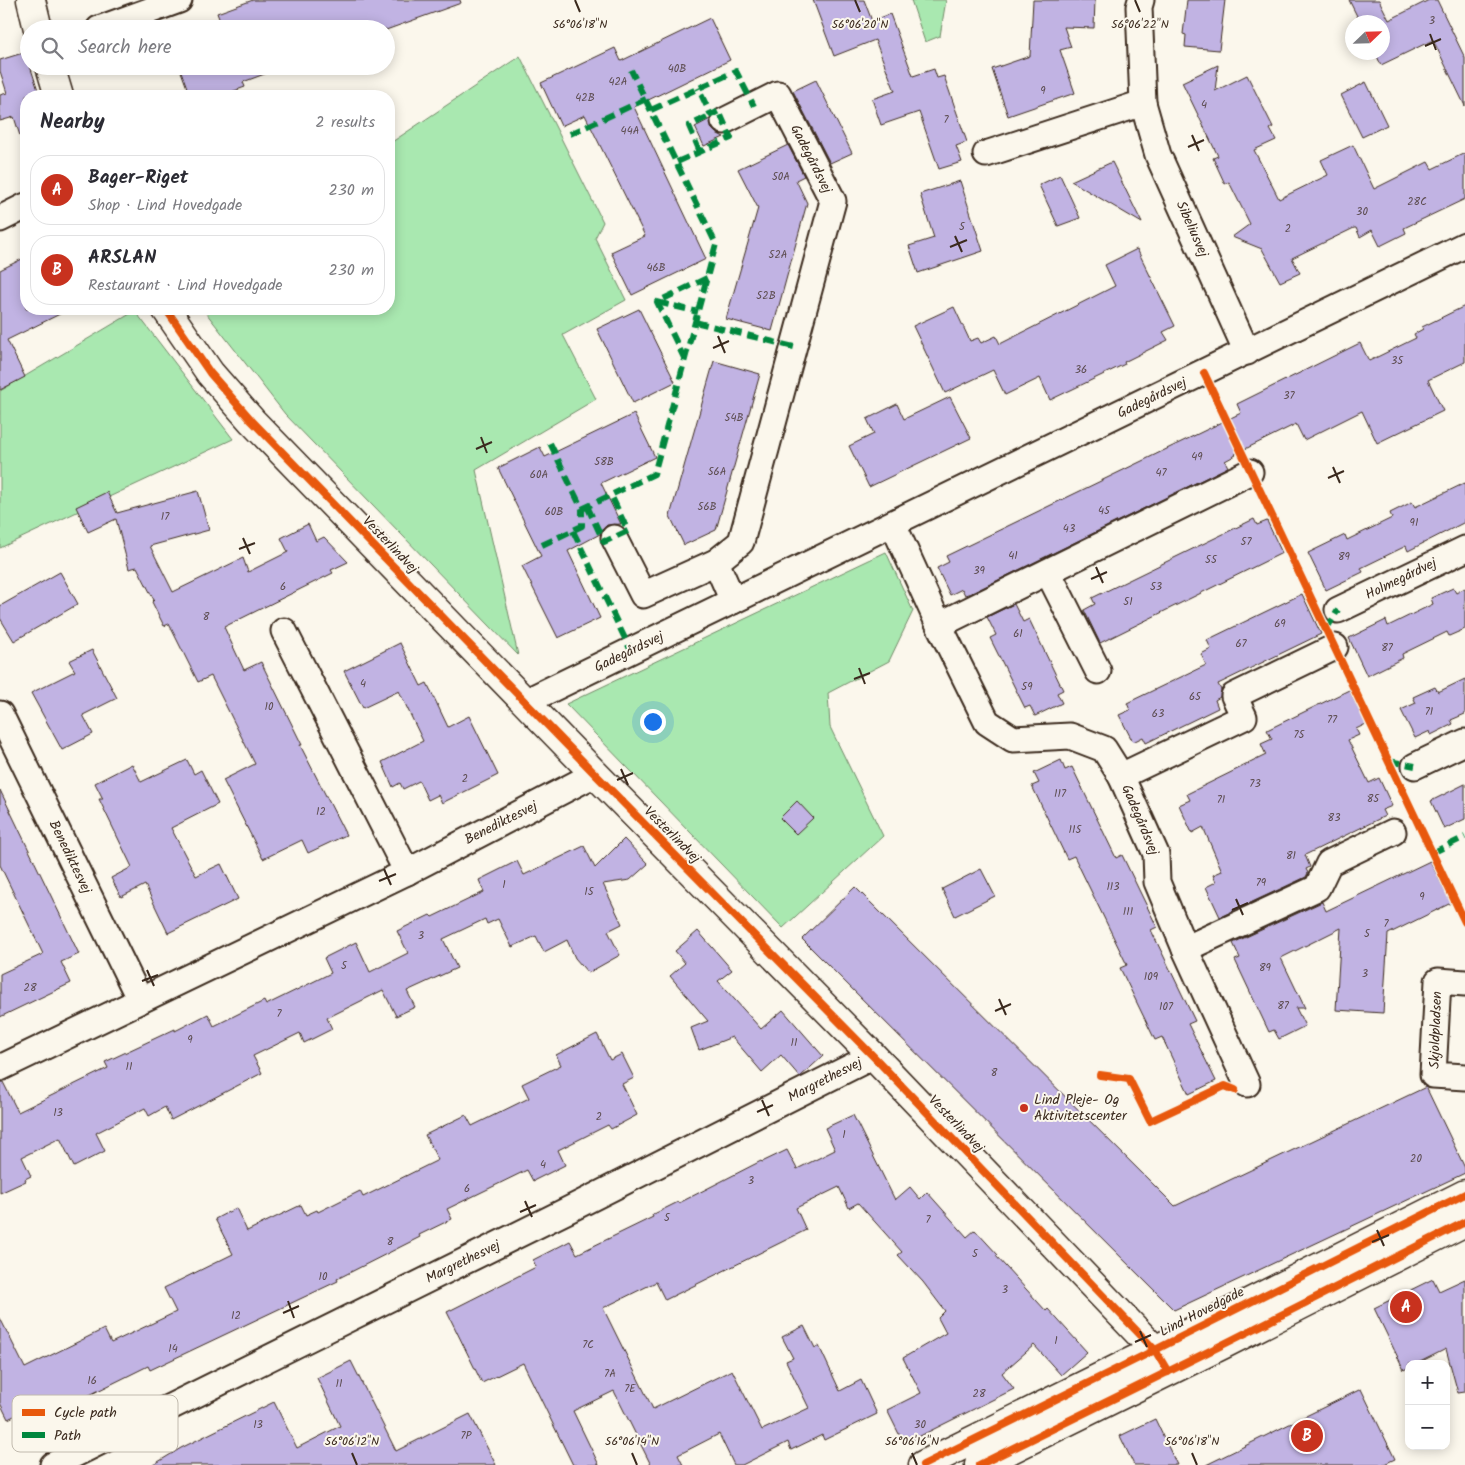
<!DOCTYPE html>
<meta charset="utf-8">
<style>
body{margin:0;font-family:Kalam,sans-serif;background:#f2f2f3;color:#2b2b33}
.controls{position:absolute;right:15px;bottom:15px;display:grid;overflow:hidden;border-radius:10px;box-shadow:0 2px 12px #0003}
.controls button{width:45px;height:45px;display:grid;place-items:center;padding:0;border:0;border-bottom:1px solid #e1e1e2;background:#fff;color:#2b2b33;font:25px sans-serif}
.compass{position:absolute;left:1345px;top:15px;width:45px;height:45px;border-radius:50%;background:#fff;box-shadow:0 2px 12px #0003;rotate:67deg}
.you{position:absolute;left:652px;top:721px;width:18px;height:18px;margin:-12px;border:4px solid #fff;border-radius:50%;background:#1a73e8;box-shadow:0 0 0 8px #1a73e833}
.badge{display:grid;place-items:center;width:32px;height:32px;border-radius:50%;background:#c8321e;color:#fff;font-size:16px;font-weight:700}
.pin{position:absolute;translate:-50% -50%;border:2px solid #fff;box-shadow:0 1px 5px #0006}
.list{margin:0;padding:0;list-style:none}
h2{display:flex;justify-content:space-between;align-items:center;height:65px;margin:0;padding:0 20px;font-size:21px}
h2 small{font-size:16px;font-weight:400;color:#7c7c81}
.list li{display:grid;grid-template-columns:32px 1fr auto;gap:15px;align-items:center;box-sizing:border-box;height:70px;margin:0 10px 10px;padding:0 10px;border:1px solid #e1e1e2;border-radius:20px}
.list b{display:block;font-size:19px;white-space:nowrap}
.list p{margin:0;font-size:16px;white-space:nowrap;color:#7c7c81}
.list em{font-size:16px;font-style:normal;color:#7c7c81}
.icon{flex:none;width:28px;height:28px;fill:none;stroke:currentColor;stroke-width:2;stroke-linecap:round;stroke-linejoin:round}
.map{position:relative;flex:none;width:1465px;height:1465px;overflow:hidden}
.search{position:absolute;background:#fff;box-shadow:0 2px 12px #0003;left:20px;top:20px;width:375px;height:55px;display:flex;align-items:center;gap:12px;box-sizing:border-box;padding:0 18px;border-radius:28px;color:#7c7c81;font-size:19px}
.panel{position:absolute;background:#fff;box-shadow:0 2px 12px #0003;left:20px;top:90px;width:375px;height:225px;border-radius:20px}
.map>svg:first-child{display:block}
</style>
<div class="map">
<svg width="1465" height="1465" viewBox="0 0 1465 1465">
<rect width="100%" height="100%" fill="#fbf7ec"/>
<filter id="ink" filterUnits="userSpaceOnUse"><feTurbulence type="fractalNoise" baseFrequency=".02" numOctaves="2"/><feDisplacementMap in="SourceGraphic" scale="10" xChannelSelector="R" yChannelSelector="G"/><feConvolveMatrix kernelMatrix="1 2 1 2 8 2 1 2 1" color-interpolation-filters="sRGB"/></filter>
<g filter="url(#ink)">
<g fill="#a9e8b0" stroke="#728967">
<path d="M911,0H946L940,36L925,42Z"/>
<path d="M520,56L603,222L595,238L626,300L563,335L596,399L476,470L518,655L285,414L203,309H389V144Z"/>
<path d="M135,311L233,439L0,548V391Z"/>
<path d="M886,552L913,611L889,661L828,693L830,727L883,836L783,928L566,704Z"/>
</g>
<g fill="#c1b3e3" stroke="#3b2a1e">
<path d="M253,0H460L461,3L386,30V29H223L217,13Z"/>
<path d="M813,0H864L872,21L890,14L913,76L934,69L937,78L944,76L967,142L956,146L962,162L939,169L919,112L881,125L872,99L895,91L875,40L834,56Z"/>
<path d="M1033,0H1095L1094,28L1064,27L1071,47L1060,50L1075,93L1008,116L992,69L1030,56Z"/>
<path d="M1187,0H1225L1219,50L1185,47L1186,35L1183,34Z"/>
<path d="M1349,0H1379L1389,20L1429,0H1437L1465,58V106L1433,40L1381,65L1375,52H1382V22H1360Z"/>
<path d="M710,18L730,60L634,107L706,259L632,295L611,252L645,236L585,115L561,126L541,83L615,48L621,61Z"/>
<path d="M26,52L29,66H30L40,96H26V138L21,139L14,117L0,121V95L7,93L0,71V60Z"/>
<path d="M1218,65L1215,91L1247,75L1273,127L1270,129L1276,140L1254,150L1279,199L1328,175L1321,160L1353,145L1374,189L1428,162L1432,169L1465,153V199L1404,228L1406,233L1380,246L1372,230L1360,237L1356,228H1354L1292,258L1300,273L1280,282L1262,249L1232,237L1250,224L1229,182L1225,184L1213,158L1218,156L1182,82Z"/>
<path d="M179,66H286L243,82L245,87L220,96H190Z"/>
<path d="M816,80L852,153L830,163L793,91Z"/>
<path d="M1366,82L1387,125L1362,137L1341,95Z"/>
<path d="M710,119L711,128L716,133L724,137L704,146L695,127Z"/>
<path d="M788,145L804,176L796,180L807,203L772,331L726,319L758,208L738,169Z"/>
<path d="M1112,162L1142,223L1071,181Z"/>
<path d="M1060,175L1080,218L1058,226L1039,185Z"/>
<path d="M960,181L983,251L918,273L909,246L934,238L920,194Z"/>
<path d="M1137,249L1175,326L1163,332L1168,340L1124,362L1125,364L1050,400L1040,378L1005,395L993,370L945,393L913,326L954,307L970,341L978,338L981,343L996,336L1000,344L1115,286L1105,265Z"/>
<path d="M26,257V309H70L7,340L25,377L0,390V270Z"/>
<path d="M1465,306V362L1428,380L1443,411L1377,443L1362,411L1304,440L1296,424L1235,454L1236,455L1225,461L1228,467L974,592L965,595L962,589L950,595L937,568L949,562L946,556L1241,413L1237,404L1360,343L1369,361L1416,338L1414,334L1423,329L1422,327Z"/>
<path d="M639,309L675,382L633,403L597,329Z"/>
<path d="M714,361L760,374L716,530L684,545L670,516Z"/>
<path d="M950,397L971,438L869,487L849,446L874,434L867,419L897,404L904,419Z"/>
<path d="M634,414L655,457L601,483L621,524L607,525L602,530L600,534L568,551L600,618L558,638L522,566L541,556L498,468L540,447L545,457Z"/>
<path d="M1465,483V522L1408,551L1406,546L1361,568L1363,572L1326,590L1308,553L1345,535L1347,540L1392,518L1390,513L1412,502L1415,507Z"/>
<path d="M198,491L209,530L150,546L173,592L243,558L248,572L288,552L281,538L308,524L316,541L324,537L348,562L331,570L333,573L224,627L244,670L261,662L302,745H300L346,835L308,853L302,840L263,859L223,780L255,764L211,676L198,682L169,624L164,626L152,602L154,600L137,567L129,569L116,519L88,532L76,507L107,492L117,513Z"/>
<path d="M1254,519L1257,525L1267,521L1282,553L1100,643L1084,610L1095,604L1092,598Z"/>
<path d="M60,572L78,604L14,641L0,618V606Z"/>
<path d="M1453,588L1456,593L1465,588V629L1449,636L1447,632L1402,654L1403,658L1367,676L1349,638L1386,620L1388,626L1433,604L1431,598Z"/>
<path d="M1302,594L1321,634L1218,684L1221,690L1220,697L1215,700L1218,708L1146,743L1143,737L1133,742L1119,715L1130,710L1127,703L1206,665L1201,654L1211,649L1207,640Z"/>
<path d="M1014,604L1023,622L1029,619L1063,690L1057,693L1062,703L1035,716L1030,706L1025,708L990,638L996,635L987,617Z"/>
<path d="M400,643L421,686L427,683L448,727L469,716L498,775L442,803L438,795L428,800L419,781L403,789L400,783L393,787L382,762L423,741L399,691L363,708L344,671Z"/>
<path d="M92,650L117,698L83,715L93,734L62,750L31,693L75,671L69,661Z"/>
<path d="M1465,679V714L1451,720L1453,724L1431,735L1430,731L1415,738L1401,710L1416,703L1413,697L1435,687L1438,692Z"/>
<path d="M1349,690L1366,724L1356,729L1359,735L1348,740L1369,783L1379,778L1392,806L1382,810L1385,816L1305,855L1310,867L1306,869L1308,873L1306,877L1220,917L1206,887L1216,882L1213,875L1222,871L1203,827L1192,833L1179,805L1190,800L1187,794L1266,755L1261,744L1272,739L1267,730Z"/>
<path d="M187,760L194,774L201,770L218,804L171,828L196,876L221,864L238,899L168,933L145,885L121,897L111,878L132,867L99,799H103L95,783L132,764L141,782Z"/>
<path d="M1061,760L1065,770L1072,767L1116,858L1122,855L1157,927L1151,930L1195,1021L1188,1024L1216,1081L1189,1094L1162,1037L1155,1040L1120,968L1127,965L1074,856L1067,859L1032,786L1039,783L1034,773Z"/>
<path d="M1465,784V819L1444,829L1431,801Z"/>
<path d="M0,790L79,954L61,962L71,983L0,1017V974L43,954L0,865Z"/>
<path d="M797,801L813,818L796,834L780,818Z"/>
<path d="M624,839L648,864L630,880L603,884L622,924L608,931L620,955L588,973L575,958L567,940L544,952L536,936L512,947L498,919L487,924L485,919L443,939L457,968L407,991L415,1007L396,1016L383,990L327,1018L332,1029L304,1043L300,1033L253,1056L262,1073L171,1120L165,1107L149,1116L145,1108L96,1133L105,1151L74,1167L60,1138L22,1157L31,1176L25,1179L26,1181L0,1193V1082H3L18,1112L108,1068L105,1062L175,1029V1031L208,1014L214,1026L264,1001L266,1005L331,973L324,958L356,942L370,972L408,953L397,931L430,915L432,917L484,892L479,880L517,861L524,875L584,846L595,868Z"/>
<path d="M1430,861L1451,903L1388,934L1383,1013L1336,1010L1341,928L1281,958L1305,1008H1296L1305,1026L1279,1039L1274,1030L1269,1032L1235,960L1240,958L1233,943L1322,902L1326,911Z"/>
<path d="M981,869L995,896L955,916L942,889Z"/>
<path d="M855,887L1175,1206L1426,1087L1465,1168V1173L1174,1310L802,939Z"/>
<path d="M698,931L732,970L718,981L761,1029L783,1010L823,1056L800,1077L781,1055L762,1072L732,1037L699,1050L691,1028L708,1021L670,976L685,963L675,951Z"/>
<path d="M597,1034L610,1060L622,1054L634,1078L622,1084L637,1115L611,1129L608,1125L558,1150L565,1165L533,1181L527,1170L447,1209L452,1219L419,1235L420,1237L337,1279L338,1281L150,1370L148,1366L43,1418L37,1405L8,1419L0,1403V1318L25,1368L104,1329L111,1343L176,1312L164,1288L233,1254L215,1219L236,1208L247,1231L301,1205L306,1215L317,1210L318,1212L360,1191L363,1197L438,1160L425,1135L466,1115L472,1126L529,1098L522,1084L561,1065L556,1055Z"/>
<path d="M853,1115L895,1200L910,1187L920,1199L927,1192L967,1237L975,1230L998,1255L996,1256L1046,1311L1048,1309L1087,1352L1061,1375L1034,1345L1002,1373L1014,1389L904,1444L887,1410L921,1393L903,1358L946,1333L938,1318L945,1311L923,1282L898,1255L902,1252L858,1203L849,1208L839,1187L796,1208L806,1230L665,1300L656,1282L603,1308L653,1409L732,1370L762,1430L809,1408L786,1361L793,1358L782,1337L804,1326L815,1348L819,1346L840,1391L861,1380L877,1414L824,1440L822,1435L791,1450L788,1442L742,1465H734L719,1434L678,1455L683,1465H651L614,1391L573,1411L599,1465H573L523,1363L482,1383L447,1312L536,1267L533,1260L570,1241L577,1254L653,1217L652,1215L678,1202L679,1203L761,1161L762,1162L787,1150L797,1169L835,1150L825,1128Z"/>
<path d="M1433,1279L1439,1291L1465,1279V1392L1458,1393L1446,1349L1416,1364H1409V1367L1404,1370L1374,1308Z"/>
<path d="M351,1361L396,1451L470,1414L496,1465H153L181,1448L274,1402L297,1448L340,1426L317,1378Z"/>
<path d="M1361,1389L1395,1459L1382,1465H1206Z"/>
<path d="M1155,1419L1177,1465H1134L1120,1436Z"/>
</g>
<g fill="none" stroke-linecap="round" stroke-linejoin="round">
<g stroke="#3b2a1e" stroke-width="29">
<g id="minor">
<path d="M1141,0L1139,7L1143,103L1158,155L1247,352"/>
<path d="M99,29L179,0"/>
<path d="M986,154L1143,103"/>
<path d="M0,219L26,206"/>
<path d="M893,524L939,625L987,722L1013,739L1070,736L1104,749L1121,776L1156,854L1157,882L1185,949L1247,1084"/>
<path d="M614,538L643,595L716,562L741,542L833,201L778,94L724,121"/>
<path d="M716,562L733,601"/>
<path d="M1048,572L1098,671"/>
<path d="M1338,610L1465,549"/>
<path d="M939,625L1250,472"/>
<path d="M284,631L407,872"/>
<path d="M525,702L1465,245"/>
<path d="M0,714L140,1000"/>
<path d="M1415,766L1465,742"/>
<path d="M1121,776L1244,717L1234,696L1335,647"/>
<path d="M1185,949L1317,888L1329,863L1393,832"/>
<path d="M1465,983L1438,981L1433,1075L1465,1077"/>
<path d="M0,1068L407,872L595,774"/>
<path d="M53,1465L570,1209L873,1056"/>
</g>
</g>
<g stroke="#3b2a1e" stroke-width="31">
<g id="tertiary">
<path d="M31,0L38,29"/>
<path d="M50,66L59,96"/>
<path d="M166,309L210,373L252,421L595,774L873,1056L1155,1350L1167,1371"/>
</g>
</g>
<g stroke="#3b2a1e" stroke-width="31">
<g id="secondary">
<path d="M923,1465L1155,1350L1465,1194"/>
<path d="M979,1465L1224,1344L1465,1222"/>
</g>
</g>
<use href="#minor" stroke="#fbf7ec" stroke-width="25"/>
<use href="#tertiary" stroke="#fbf7ec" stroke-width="28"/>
<use href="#secondary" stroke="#fbf7ec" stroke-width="28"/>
<g stroke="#00873e" stroke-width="6" stroke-dasharray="12 6" stroke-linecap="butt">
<path d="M651,110L736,71L754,106"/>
<path d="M570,134L646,99"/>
<path d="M700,152L689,126L711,115"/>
<path d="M677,162L731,138L719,111L711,115L698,88"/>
<path d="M657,302L698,312"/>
<path d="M695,322L794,347"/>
<path d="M685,360L657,302L707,278"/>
<path d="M550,443L582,509L654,474L716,244L631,70"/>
<path d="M587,506L604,542L628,531L611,495"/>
<path d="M573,531L631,651"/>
<path d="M542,545L582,526V509"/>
<path d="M1326,630L1338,610"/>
<path d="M1389,761L1415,766"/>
<path d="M1432,853L1465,837"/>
</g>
<g stroke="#fbf7ec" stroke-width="11">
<g id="cycleway">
<path d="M166,309L210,373L252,421L595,774L873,1056L1155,1350L1168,1372"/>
<path d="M1204,373L1465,922"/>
<path d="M1100,1075L1129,1079L1150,1121L1225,1086L1235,1090"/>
<path d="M923,1465L1155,1350L1465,1194"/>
<path d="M979,1465L1224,1344L1465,1222"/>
</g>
</g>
<use href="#cycleway" stroke="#e8590c" stroke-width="8"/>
</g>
</g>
<path fill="none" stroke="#3b2a1e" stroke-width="2" d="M575,0L580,12M855,0L860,12M1135,0L1140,12M1430,34L1436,50M1425,46L1441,39M1192,135L1199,151M1188,147L1204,140M955,236L962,252M950,247L967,240M718,336L725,353M713,348L729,341M481,437L487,453M476,449L492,442M1333,467L1340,483M1328,478L1344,471M243,538L250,554M239,549L255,543M1096,567L1103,583M1091,579L1107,572M859,668L865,684M854,679L870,673M621,769L628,785M617,780L633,773M384,869L391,885M379,881L396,874M1236,899L1243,915M1232,910L1248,903M147,970L154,986M142,981L158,975M999,999L1006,1015M995,1011L1011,1004M762,1100L769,1116M757,1112L773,1105M525,1201L532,1217M520,1212L536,1205M1377,1230L1384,1246M1372,1242L1389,1235M288,1301L294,1318M283,1313L299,1306M1140,1331L1147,1347M1135,1342L1151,1335M352,1453L357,1465M632,1453L637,1465M912,1453L917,1465M1192,1453L1197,1465"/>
<circle fill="#c8321e" stroke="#fbf7ec" stroke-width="2" cx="1024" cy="1108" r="5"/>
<g text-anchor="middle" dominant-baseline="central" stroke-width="4" stroke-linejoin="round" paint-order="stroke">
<g font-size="11" fill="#5c4c4f">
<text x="1432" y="21">3</text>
<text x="677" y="69">40B</text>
<text x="618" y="82">42A</text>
<text x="1043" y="91">9</text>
<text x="585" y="98">42B</text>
<text x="1204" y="105">4</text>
<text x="946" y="120">7</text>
<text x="630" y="131">44A</text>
<text x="781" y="177">50A</text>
<text x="1417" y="202">28C</text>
<text x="1362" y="212">30</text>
<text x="962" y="227">5</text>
<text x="1288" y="229">2</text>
<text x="778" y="255">52A</text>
<text x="656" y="268">46B</text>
<text x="766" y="296">52B</text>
<text x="1397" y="361">35</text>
<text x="1081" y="370">36</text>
<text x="1289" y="396">37</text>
<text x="734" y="418">54B</text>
<text x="1197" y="457">49</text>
<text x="604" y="462">58B</text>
<text x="717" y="472">56A</text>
<text x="1161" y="473">47</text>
<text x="539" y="475">60A</text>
<text x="707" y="507">56B</text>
<text x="1104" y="511">45</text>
<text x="554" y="512">60B</text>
<text x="165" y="517">17</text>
<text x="1414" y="523">91</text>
<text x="1069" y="529">43</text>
<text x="1246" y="542">57</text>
<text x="1013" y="556">41</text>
<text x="1344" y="557">89</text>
<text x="1211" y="560">55</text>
<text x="979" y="571">39</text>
<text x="283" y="587">6</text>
<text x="1156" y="587">53</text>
<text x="1128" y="602">51</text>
<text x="206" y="617">8</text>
<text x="1280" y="624">69</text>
<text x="1018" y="634">61</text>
<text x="1241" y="644">67</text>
<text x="1387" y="648">87</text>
<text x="363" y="684">4</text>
<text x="1027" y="687">59</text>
<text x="1195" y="697">65</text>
<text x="269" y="707">10</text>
<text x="1429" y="712">71</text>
<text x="1158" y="714">63</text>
<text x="1332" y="720">77</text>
<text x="1299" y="735">75</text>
<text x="465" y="779">2</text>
<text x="1255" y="784">73</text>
<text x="1060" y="794">117</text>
<text x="1373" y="799">85</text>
<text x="1221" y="800">71</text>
<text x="321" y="812">12</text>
<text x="1334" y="818">83</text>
<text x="1075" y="830">115</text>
<text x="1291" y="856">81</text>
<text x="1261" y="883">79</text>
<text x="504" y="885">1</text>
<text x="1113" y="887">113</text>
<text x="589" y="892">15</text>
<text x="1422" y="897">9</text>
<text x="1128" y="912">111</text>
<text x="1386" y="924">7</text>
<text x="1367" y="934">5</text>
<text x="421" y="936">3</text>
<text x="344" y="966">5</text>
<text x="1265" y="968">89</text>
<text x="1365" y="974">3</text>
<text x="1151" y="977">109</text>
<text x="30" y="988">28</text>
<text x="1283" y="1006">87</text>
<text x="1166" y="1007">107</text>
<text x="279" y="1014">7</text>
<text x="190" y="1040">9</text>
<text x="794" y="1043">11</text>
<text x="129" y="1067">11</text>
<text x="994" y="1073">8</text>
<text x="58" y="1113">13</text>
<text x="599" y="1117">2</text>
<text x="844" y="1135">1</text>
<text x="1416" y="1159">20</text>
<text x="543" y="1165">4</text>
<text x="751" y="1181">3</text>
<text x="467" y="1189">6</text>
<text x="667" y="1218">5</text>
<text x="928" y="1220">7</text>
<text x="390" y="1242">8</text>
<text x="975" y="1254">5</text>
<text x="323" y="1277">10</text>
<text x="1005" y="1290">3</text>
<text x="236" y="1316">12</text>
<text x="1056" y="1341">1</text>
<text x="588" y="1345">7C</text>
<text x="173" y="1349">14</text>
<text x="610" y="1374">7A</text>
<text x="92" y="1381">16</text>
<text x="339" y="1384">11</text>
<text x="630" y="1389">7E</text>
<text x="979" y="1394">28</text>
<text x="258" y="1425">13</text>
<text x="920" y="1425">30</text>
<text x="466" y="1436">7P</text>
</g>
<g font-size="14" fill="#3b2a1e" stroke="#fbf7ec">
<text transform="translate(811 159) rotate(63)">Gadegårdsvej</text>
<text transform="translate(1192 229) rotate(66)">Sibeliusvej</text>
<text transform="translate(1152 398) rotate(-26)">Gadegårdsvej</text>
<text transform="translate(390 545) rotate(46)">Vesterlindvej</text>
<text transform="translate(1401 579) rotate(-26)">Holmegårdvej</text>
<text transform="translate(629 652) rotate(-26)">Gadegårdsvej</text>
<text transform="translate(1140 820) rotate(67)">Gadegårdsvej</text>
<text transform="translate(501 823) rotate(-27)">Benediktesvej</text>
<text transform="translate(672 835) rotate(45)">Vesterlindvej</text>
<text transform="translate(70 857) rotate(64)">Benediktesvej</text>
<text transform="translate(1436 1030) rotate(-88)">Skjoldpladsen</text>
<text transform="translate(825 1080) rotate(-27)">Margrethesvej</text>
<text transform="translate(956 1124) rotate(46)">Vesterlindvej</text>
<text transform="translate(463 1262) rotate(-26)">Margrethesvej</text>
<text transform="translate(1202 1312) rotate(-27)">Lind Hovedgade</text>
</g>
<g font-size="14" fill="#3b2a1e" stroke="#fbf7ec" text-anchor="start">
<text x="1034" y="1100">Lind Pleje- Og<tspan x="1034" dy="16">Aktivitetscenter</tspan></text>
</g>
</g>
<rect x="12" y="1395" width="166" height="57" rx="8" fill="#fbf7ec" stroke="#c1baae" stroke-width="1"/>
<rect x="22" y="1409" width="23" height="7" fill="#e8590c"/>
<rect x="22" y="1432" width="23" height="6" fill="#00873e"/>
<g font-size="14" fill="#3b2a1e">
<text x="54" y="1417">Cycle path</text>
<text x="54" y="1440">Path</text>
</g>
<g font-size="12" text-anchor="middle" fill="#3b2a1e" stroke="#fbf7ec" stroke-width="4" stroke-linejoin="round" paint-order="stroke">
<text x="580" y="28">56°06'18"N</text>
<text x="860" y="28">56°06'20"N</text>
<text x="1140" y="28">56°06'22"N</text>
<text x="352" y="1445">56°06'12"N</text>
<text x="632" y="1445">56°06'14"N</text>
<text x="912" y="1445">56°06'16"N</text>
<text x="1192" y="1445">56°06'18"N</text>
</g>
</svg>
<div class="controls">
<button>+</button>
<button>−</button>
</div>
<svg class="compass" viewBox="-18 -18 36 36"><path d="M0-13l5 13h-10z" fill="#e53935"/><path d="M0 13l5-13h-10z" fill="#7c7c81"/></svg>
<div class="you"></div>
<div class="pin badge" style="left:1406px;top:1307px">A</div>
<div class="pin badge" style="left:1307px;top:1436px">B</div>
<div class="search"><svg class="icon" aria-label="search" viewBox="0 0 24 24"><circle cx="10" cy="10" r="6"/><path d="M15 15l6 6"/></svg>Search here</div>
<section class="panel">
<h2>Nearby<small>2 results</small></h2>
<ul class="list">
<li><span class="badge">A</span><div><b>Bager-Riget</b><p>Shop · Lind Hovedgade</p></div><em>230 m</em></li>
<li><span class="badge">B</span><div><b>ARSLAN</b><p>Restaurant · Lind Hovedgade</p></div><em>230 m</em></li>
</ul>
</section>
</div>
